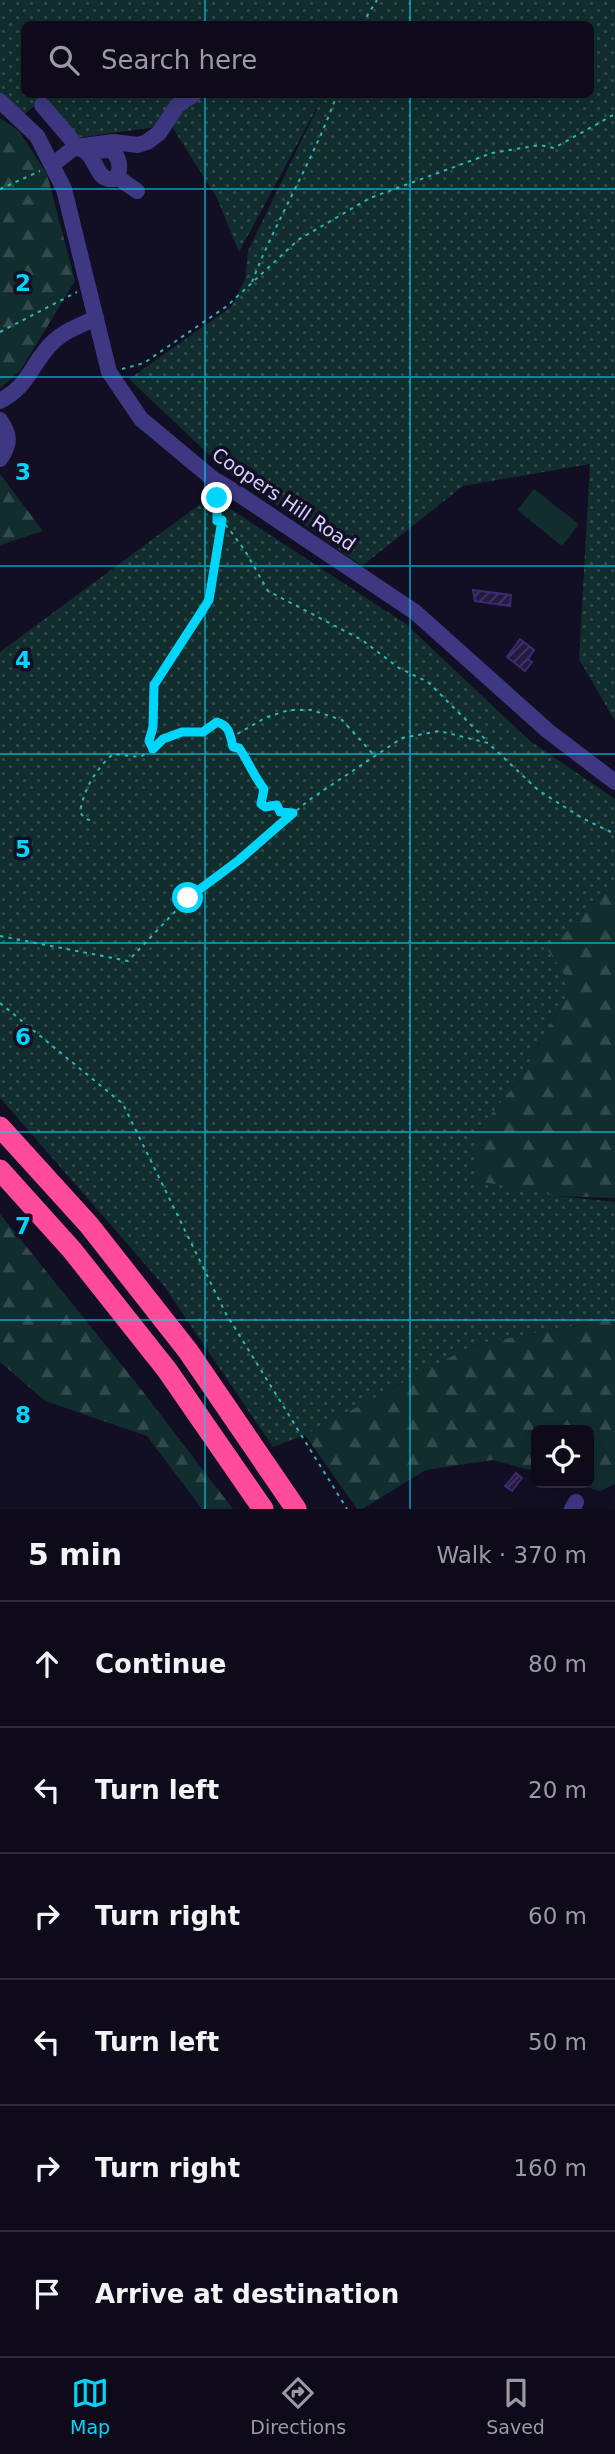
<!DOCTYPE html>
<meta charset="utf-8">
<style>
body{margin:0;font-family:"DejaVu Sans",sans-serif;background:#171323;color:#f1f3f6}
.controls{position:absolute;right:21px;bottom:21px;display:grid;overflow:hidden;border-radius:10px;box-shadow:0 7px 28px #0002}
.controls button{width:63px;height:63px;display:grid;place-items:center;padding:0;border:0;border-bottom:2px solid #2e2b39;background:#0e0a1a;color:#f1f3f6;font:35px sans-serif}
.stop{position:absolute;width:21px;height:21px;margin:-16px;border:5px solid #00d6fb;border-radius:50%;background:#fff}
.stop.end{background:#00d6fb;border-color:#fff;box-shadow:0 2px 7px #0008}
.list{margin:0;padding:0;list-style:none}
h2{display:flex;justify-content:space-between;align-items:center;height:91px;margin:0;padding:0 28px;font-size:30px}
h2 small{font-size:23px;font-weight:400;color:#9b9aa2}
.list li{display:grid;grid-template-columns:46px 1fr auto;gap:21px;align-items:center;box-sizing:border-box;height:126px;padding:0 28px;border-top:2px solid #2e2b39}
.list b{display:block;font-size:26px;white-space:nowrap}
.list em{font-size:23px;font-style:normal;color:#9b9aa2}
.icon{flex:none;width:38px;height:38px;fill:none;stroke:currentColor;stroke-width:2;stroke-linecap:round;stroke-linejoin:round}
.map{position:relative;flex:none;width:615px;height:1509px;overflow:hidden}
.search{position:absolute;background:#0e0a1a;box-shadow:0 7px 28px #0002;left:21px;right:21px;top:21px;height:77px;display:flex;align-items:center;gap:18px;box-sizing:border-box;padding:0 24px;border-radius:10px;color:#9b9aa2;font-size:26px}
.sheet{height:847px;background:#0e0a1a}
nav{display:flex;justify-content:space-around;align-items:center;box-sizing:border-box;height:98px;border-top:2px solid #2e2b39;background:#0e0a1a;font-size:19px;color:#9b9aa2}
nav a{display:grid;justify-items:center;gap:4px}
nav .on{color:#00d6fb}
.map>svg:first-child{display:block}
</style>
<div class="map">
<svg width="615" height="1509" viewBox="0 0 615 1509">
<defs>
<pattern id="grass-dots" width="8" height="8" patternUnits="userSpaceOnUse" patternTransform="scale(1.75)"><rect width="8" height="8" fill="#112d2d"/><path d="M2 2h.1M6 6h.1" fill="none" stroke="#334a4c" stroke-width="1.8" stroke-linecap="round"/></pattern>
<pattern id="forest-firs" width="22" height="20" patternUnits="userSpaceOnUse" patternTransform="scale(1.75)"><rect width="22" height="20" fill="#112d2d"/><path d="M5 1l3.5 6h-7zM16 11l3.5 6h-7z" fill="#334a4c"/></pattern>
<pattern id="building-hatch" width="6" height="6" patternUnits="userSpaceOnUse" patternTransform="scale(1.75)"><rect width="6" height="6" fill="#241a44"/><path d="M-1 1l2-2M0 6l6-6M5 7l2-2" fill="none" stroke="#433a60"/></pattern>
</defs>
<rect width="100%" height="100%" fill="#120e23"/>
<g fill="url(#grass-dots)" fill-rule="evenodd">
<path d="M0,0H615V721L579,659L590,464L463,486L362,566L220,465L129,379L231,307L245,280L248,251L322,98L239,252L217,198L171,125L76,138L41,100L25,114L0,93ZM321,10L327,24H590V94H24V24H326Z"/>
<path d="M211,496L406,624L530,741L615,799V885L572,986L519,1080L475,1134L558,1196L615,1202V1318L473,1345L305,1435L273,1447L164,1286L0,1098V652Z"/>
</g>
<g fill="url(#forest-firs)">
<path d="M0,118L19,131L47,174L75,281L20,371L0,388Z"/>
<path d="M0,474L43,531L0,545Z"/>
<path d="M615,884V1198L558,1196L478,1181L475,1134L519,1080L572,986L548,950Z"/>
<path d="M0,1214L137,1384L233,1509H202L147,1436L45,1401L0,1362Z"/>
<path d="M615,1318V1484L600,1491L573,1483H589V1430H536V1472L493,1460L426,1470L362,1509H357L305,1435L473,1345Z"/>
</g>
<path fill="#112d2d" d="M534,489L579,524L562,546L517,510Z"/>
<g fill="url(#building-hatch)" stroke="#3c2b70" stroke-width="2">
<path d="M473,590L511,595L510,606L475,601Z"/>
<path d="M520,639L534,650L528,659L532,662L525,671L507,657Z"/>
<path d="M516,1473L522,1478L512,1491L505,1486Z"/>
</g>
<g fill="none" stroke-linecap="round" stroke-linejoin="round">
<g stroke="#2db6b4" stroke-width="2" stroke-dasharray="3.5 5" stroke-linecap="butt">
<path d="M362,24L377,0"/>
<path d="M0,189L40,171"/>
<path d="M252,282C277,217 314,160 337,94"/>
<path d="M0,332L77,292"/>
<path d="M122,369L144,363L227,306L298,240L370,198L492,153L540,145L554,148L615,114"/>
<path d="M217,498V521L222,520L244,549L268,591L362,640L399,668L428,682L486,740"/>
<path d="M230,738L267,717L289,710H311L342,720L373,754"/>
<path d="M153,749L149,741L153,727L154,685L209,600L222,521"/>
<path d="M90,820L85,819L80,812C84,789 95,770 113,754L140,757L154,749L163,739L182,732H203L217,722C230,726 230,735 233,747L238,748C249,762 253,775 264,789L261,804L265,807L277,805L280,812L293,813"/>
<path d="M0,936L128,961L188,898L239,860L309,800L402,738L439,731L488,743L538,790L582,818L615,834"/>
<path d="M0,1003L123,1104L225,1312L347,1509"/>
</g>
<g stroke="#3e3883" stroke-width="16">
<path d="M0,101L37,136L64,189L109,372L141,419L213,479L237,493L415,612L548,731L615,782"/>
<path d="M42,105L71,139L75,147C76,147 86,151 86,152C97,160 97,182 114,179C122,172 120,161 114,152L108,150L95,151"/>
<path d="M52,165L75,147L114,142L138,145L147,142L159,133L177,106L194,94"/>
<path d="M117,177L137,191"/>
<path d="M0,401C30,385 30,365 52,343C64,331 81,325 96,318"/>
<path d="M0,420C10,435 11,444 0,459"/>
<path d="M572,1509L576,1502"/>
</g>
<g stroke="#ff4b99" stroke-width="21">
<path d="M0,1127L89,1225L188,1351L296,1509"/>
<path d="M0,1170L72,1250L167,1370L263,1509"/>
</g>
</g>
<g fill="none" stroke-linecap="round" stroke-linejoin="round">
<path stroke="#00d6fb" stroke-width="9" d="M188,898L239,860L293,813L280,812L277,805L265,807L261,804L264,789C253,775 249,762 239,748L233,747C230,735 230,726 217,722L203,732H182L163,739L153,749L149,741L153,727L154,685L209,600L222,520L217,521V498"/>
</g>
<path fill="none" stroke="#00d6fb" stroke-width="2" stroke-opacity="0.55" d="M205,0V24M410,0V24M205,94V1509M410,94V1509M0,189H615M0,377H615M0,566H615M0,754H615M0,943H615M0,1132H615M0,1320H615"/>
<g text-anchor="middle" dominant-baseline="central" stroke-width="7" stroke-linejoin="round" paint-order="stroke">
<g font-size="19" fill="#d7d0ff" stroke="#120e23">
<text transform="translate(284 499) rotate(34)">Coopers Hill Road</text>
</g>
</g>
<g font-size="23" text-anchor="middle" font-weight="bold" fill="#00d6fb" stroke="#120e23" stroke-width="7" stroke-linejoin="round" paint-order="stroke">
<text x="23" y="291">2</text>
<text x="23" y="480">3</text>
<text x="23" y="668">4</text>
<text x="23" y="857">5</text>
<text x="23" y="1045">6</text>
<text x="23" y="1234">7</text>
<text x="23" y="1423">8</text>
</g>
</svg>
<div class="controls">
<button><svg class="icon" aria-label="locate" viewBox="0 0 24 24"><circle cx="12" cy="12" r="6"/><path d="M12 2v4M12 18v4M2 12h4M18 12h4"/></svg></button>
</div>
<div class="stop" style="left:188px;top:898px"></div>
<div class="stop end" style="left:217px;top:498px"></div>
<div class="search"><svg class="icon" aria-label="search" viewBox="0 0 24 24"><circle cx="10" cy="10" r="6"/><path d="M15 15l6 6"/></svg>Search here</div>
</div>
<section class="sheet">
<h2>5 min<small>Walk · 370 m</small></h2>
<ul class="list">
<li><svg class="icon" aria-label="ahead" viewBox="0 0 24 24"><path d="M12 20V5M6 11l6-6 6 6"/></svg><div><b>Continue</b></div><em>80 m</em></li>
<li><svg class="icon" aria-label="left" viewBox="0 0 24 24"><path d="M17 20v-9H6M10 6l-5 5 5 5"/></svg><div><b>Turn left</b></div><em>20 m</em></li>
<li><svg class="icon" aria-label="right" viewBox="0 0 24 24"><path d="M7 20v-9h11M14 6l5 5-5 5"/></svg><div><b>Turn right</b></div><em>60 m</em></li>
<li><svg class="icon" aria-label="left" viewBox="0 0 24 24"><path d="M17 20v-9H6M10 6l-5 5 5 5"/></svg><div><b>Turn left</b></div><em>50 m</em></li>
<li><svg class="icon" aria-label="right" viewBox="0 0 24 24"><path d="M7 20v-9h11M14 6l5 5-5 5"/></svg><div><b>Turn right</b></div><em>160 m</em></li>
<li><svg class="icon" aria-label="arrive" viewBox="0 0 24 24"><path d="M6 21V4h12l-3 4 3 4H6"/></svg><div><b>Arrive at destination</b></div></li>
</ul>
</section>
<nav>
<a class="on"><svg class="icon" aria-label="map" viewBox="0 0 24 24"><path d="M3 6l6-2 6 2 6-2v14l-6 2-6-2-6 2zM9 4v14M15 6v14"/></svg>Map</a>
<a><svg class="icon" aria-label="directions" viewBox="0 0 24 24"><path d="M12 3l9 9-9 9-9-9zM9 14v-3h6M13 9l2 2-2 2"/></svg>Directions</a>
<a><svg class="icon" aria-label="saved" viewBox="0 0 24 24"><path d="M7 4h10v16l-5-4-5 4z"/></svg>Saved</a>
</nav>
